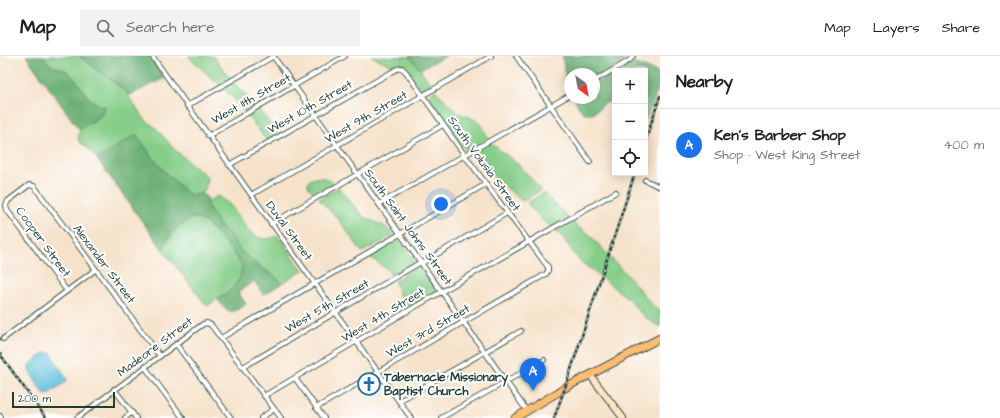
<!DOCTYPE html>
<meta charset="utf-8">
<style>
body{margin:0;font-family:"Architects Daughter",sans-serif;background:#f2f2f2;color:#202124}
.controls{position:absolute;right:12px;top:12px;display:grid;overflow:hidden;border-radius:0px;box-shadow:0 2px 10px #0003}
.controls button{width:36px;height:36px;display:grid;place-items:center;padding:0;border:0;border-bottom:1px solid #e0e0e0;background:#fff;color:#202124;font:20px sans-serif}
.compass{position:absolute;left:564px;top:12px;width:36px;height:36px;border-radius:50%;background:#fff;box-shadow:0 2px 10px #0003;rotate:148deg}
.scale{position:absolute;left:12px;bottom:10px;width:103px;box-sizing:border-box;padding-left:4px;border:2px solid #1f3d34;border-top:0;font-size:11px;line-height:14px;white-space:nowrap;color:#1f3d34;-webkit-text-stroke:3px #fff;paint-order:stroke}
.you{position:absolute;left:441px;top:148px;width:14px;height:14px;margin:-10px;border:3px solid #fff;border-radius:50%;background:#1a73e8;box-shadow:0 0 0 6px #1a73e833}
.badge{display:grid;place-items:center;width:26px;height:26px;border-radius:50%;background:#1a73e8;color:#fff;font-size:13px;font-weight:700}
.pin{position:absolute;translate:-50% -33px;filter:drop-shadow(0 1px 2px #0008)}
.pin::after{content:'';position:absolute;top:21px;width:14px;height:12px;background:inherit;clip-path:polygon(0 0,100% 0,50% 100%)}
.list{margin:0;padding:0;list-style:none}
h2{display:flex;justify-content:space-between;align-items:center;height:52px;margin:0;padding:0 16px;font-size:17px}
h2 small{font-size:13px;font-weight:400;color:#757577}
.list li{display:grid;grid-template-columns:26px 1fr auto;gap:12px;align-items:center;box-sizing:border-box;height:72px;padding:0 16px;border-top:1px solid #e0e0e0}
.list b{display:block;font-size:15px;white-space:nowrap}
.list p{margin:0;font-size:13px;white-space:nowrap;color:#757577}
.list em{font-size:13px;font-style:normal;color:#757577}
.icon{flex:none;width:22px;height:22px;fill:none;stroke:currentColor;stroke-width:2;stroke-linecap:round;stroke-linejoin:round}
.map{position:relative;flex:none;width:660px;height:362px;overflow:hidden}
header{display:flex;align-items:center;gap:24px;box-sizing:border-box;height:56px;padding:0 20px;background:#fff;border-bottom:1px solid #e0e0e0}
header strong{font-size:19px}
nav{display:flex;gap:22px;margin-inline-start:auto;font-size:14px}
.search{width:280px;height:36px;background:#f2f2f2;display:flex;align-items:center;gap:10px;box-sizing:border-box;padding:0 14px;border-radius:0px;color:#757577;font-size:15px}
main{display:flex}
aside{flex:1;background:#fff}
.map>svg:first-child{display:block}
</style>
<header>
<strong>Map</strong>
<div class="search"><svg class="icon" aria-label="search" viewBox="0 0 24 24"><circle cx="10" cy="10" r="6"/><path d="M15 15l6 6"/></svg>Search here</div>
<nav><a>Map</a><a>Layers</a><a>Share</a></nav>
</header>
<main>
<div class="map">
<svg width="660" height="362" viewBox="0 0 660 362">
<rect width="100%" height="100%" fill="#fff"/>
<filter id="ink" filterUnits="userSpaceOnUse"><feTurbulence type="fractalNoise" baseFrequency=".025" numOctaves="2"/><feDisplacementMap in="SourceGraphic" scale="8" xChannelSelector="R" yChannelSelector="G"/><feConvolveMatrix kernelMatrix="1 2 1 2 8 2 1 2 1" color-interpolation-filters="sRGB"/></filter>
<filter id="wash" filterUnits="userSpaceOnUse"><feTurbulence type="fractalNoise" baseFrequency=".012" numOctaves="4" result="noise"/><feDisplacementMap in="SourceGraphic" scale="16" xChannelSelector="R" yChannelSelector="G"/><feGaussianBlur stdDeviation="0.9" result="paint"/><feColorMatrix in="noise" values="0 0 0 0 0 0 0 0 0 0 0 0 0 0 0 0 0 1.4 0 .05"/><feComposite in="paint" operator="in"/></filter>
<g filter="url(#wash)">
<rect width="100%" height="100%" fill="#f6e2ca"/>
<g fill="#85cd88" stroke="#52855e">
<path d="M43,0H79L128,37V40L146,65L156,72L176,95L204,118L207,122L205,134L198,139L188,138L165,116L152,101L137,79L97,103L86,90L79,86L78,79L82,71L95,64L101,50L90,44L79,28L67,15L50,9Z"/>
<path d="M188,0H213L231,23L219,29Z"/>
<path d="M371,0L411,1L433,31L423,37L405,12L401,10L396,11Z"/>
<path d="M233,26L256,50L244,56L235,44L222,32Z"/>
<path d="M435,34L458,57L470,61L481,67L488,82L467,94L458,86L425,41Z"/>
<path d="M258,53L279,78L267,85L247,59Z"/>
<path d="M490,86L521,111L541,134L523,145L517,141L486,114L470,97Z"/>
<path d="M321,121L328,123L335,129L316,140L308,130V126L311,123Z"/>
<path d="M339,131L346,141L364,161L386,171L394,179L362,196L339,164L319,143Z"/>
<path d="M544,137L568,161L551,171L544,166L527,147Z"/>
<path d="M218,140C239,149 243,182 266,183C269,183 274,181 278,180L303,214L282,227L274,220L256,208L239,193L229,178L220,170L207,150L209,145Z"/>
<path d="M194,161L204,165L221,182L233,196L242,210L240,222L230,235L207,250L163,194C169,177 178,169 194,161Z"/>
<path d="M571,164L578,171L589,178L633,226L655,252L660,255V271L643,260L629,243L580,205C571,195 565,182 555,173Z"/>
<path d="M396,182L404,190L416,206L392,221L388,214L367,199Z"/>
<path d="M419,209L437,235L407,253C400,246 399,233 394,225Z"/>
</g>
<g fill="#6cb074" stroke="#467654">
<path d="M26,0H43C49,14 62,9 71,19C82,30 88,49 105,50L101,60L82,71L80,74L78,72Z"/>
<path d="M79,0H150L165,22L128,40V37Z"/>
<path d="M409,0H446L420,13Z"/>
<path d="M562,0H611L626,4L594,23V18H570V32L565,19Z"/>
<path d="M631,6L660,17C660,34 652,49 645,64V15H617Z"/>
<path d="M615,16V45L605,47L593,58H585L579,52L574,42H594V28Z"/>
<path d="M135,79H137L152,101L165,116L188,138L198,139L202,136L209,145L207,150L220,170L229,178L239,193L256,208L274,220L282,227L264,239L254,225L238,236L246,248C232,259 227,257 218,244L230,235L240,222L242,210L233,196L221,182L204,165L194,161C178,169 169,177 163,194L97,103Z"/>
</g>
<path fill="#58bbd6" stroke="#3c7c85" d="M45,297H51L67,323L66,326L48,338L42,336L29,315V309Z"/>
</g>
<g filter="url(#ink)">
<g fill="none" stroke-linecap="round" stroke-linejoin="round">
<g stroke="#3f564a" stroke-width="6">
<g id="minor">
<path d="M152,0L411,362"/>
<path d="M273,0L527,355"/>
<path d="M516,0L590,106"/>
<path d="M594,25L630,4L633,0"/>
<path d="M187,50L274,0"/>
<path d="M208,80L345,0"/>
<path d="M229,109L397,13L402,12L406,16L466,101L548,211V215L546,218L316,352"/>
<path d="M645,124L660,131"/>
<path d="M251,139L491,0"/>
<path d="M379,148L570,39"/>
<path d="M271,168L443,69"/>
<path d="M422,207L507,157"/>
<path d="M67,235L7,154L6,149L8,145L29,129L34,130L160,300"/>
<path d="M221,282L486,128"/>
<path d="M3,283L95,214"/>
<path d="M176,288L231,362"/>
<path d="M145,311L183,362"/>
<path d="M243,311L421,206"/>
<path d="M295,322L324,362"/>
<path d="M114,333L136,362"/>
<path d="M264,340L406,256L616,136"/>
<path d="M399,345L521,275"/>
<path d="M0,360L1,362"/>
<path d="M77,362L203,268L207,267L211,269L281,362"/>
<path d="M125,362L132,356"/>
<path d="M261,362L274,353"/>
<path d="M441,362L544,304"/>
</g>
</g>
<g stroke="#3f564a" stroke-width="8">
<path id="secondary" d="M590,319L623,362"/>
</g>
<g stroke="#3f564a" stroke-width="9">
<path id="primary" d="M515,362L565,332L660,282"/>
</g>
<use href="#minor" stroke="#fff" stroke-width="4"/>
<use href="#secondary" stroke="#fee4c6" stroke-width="6"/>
<use href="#primary" stroke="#fdbc70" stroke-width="7"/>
<g stroke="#1f3d34" stroke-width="2.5">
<g id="rail">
<path d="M645,86L660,40"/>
<path d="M0,298L46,362"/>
<path d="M554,362L565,332L635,117"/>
</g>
</g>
<use href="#rail" stroke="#fff" stroke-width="1" stroke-dasharray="3" stroke-linecap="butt"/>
</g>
</g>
<defs>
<g id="church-ring" transform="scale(1.15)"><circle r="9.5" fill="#fff" stroke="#1f6fb2" stroke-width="1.5"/><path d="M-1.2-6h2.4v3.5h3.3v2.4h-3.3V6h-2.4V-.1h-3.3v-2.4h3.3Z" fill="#1f6fb2"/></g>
</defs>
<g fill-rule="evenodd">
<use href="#church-ring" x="369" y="328"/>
</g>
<g text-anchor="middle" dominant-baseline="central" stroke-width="4" stroke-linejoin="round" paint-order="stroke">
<g font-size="12" fill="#1f3d34" stroke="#fff">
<text transform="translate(251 43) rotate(-30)">West 11th Street</text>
<text transform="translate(310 51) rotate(-30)">West 10th Street</text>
<text transform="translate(366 61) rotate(-30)">West 9th Street</text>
<text transform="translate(484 108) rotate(54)">South Volusia Street</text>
<text transform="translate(408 171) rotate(54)">South Saint Johns Street</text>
<text transform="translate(289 175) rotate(54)">Duval Street</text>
<text transform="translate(43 186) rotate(54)">Cooper Street</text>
<text transform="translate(104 208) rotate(53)">Alexander Street</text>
<text transform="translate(327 250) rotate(-30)">West 5th Street</text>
<text transform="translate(383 259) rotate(-31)">West 4th Street</text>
<text transform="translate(428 275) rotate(-30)">West 3rd Street</text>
<text transform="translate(155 291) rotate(-37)">Madeore Street</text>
</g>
<g font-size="12" font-weight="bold" fill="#1f3d34" stroke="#fff" text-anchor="start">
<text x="384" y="321">Tabernacle Missionary<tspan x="384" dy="14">Baptist Church</tspan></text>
</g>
</g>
</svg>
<div class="controls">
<button>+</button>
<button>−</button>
<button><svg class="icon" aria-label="locate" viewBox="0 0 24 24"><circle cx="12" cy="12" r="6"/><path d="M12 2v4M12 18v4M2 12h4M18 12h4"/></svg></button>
</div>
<svg class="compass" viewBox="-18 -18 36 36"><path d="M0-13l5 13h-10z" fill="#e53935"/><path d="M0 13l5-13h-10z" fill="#757577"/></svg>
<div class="scale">200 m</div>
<div class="you"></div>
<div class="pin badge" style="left:533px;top:335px">A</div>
</div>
<aside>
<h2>Nearby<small></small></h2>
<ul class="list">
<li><span class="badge">A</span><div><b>Ken's Barber Shop</b><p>Shop · West King Street</p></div><em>400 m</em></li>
</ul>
</aside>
</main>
